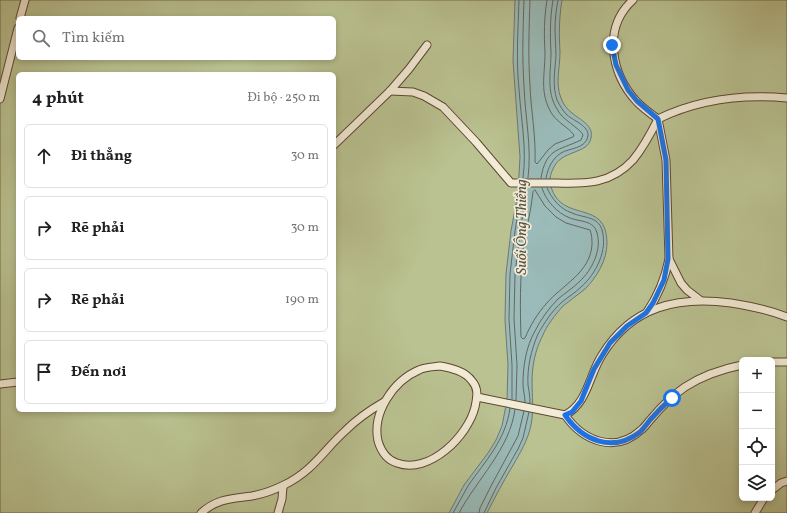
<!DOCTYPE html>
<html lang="vi">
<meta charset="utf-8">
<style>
body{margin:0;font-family:Vollkorn,serif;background:#f2f2f2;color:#202124}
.controls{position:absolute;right:12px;bottom:12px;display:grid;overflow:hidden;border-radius:6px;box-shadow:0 2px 6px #0003}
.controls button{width:36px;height:36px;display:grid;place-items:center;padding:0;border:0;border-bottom:1px solid #e0e0e0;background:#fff;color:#202124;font:20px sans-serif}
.stop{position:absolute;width:12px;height:12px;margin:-9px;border:3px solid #1a73e8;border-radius:50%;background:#fff}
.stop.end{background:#1a73e8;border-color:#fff;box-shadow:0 1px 4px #0008}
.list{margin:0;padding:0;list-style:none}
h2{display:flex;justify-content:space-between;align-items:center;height:52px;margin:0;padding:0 16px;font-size:17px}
h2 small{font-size:13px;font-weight:400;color:#757577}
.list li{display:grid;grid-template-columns:26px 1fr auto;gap:12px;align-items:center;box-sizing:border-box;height:64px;margin:0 8px 8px;padding:0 8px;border:1px solid #e0e0e0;border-radius:6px}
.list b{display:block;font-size:15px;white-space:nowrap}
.list em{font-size:13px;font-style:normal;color:#757577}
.icon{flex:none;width:22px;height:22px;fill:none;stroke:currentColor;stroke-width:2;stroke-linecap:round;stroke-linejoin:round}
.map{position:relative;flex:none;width:787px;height:513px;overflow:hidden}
.search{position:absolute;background:#fff;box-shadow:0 2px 6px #0003;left:16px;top:16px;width:320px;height:44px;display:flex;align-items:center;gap:10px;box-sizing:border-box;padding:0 14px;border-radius:6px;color:#757577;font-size:15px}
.panel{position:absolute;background:#fff;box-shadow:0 2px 6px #0003;left:16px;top:72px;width:320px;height:340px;border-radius:6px}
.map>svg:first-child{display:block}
</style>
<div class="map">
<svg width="787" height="513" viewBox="0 0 787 513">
<rect width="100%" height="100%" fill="#ebe0c0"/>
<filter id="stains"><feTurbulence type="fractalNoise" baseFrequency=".005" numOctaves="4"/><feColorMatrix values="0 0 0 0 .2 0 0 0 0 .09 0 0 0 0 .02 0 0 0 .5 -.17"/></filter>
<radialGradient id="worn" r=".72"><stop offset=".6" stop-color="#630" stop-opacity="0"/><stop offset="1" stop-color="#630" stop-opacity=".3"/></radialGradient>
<path fill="#bac291" stroke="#766a4a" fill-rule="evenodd" d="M0,0H787V513H0ZM18,18H334V58H18ZM18,74H334V410H18ZM742,360H772V498H742Z"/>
<path fill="#9abbb9" stroke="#707770" d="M515,0H562C559,18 559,34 560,52C560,68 555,84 561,98C563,104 567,109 572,113C580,120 594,125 591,138C588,155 561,149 553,169C550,175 549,181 551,187C562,224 607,198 607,243C607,260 597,277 585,289C578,295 570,300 563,306C555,315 547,325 542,337C535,351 532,366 532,382C532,396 534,410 531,425C528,440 520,453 512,467C503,482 495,497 487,513H449L464,485L488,453L496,440L502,426L507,400L508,365L505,320L506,274L511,231L518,193L520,157L513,61Z"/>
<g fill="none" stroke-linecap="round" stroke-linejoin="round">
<g stroke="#66665e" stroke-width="1">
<path d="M519,0C518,30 516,60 519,89C521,119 527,149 523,178"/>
<path d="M524,0C523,29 522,57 524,86C525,117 532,147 528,178"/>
<path d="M530,0C529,29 528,57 530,86C531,111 536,136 535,162L537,164L548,150L555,144L573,137L574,135C568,127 558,123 552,114C539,93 545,75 545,53C544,35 544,18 547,0"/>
<path d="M541,178C546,148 558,151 581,140L583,135C580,128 562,120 557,109C546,91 551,73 551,52C550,34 550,18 553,0"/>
<path d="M546,178C548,168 552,159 561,153C569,148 586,149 588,136C589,126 574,121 567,115C563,111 560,106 557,100C552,86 555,70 556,55C556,47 555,38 555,30C555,20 556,10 558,0"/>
<path d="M535,190L545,206L556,217L566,223L590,230C592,235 592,240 592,245C590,273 562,285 546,304C537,314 530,326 525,338L523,339L521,337C520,308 520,279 523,250C526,230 531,211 533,192Z"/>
<path d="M512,399V365L509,319L510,274L515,231L522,188"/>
<path d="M516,400L517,365L514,319L515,274L520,232L527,188"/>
<path d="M525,402C525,396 523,390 523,384C523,366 526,347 535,331C541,319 549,308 558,299C565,293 573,288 579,282C592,270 602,250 597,233C594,220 580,222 570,218C557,213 546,201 542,188"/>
<path d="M530,403C530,397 529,391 528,385C527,368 531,350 538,334C544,323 552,311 562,302C568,297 575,293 581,287C596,274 608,250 602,230C598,216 583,218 572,213C560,209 552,199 547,188"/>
<path d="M453,513C458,504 463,495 468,486C485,461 506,440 510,408"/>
<path d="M459,513C477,479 510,449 515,409"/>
<path d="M479,513L480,508L491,486L518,436L524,411"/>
<path d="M484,513L496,488L518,449L523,438L529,412"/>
</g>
<g stroke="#604632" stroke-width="9">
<g id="lane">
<path d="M633,0C602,28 611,74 637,102C643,108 651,114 658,119C699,99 742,94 787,98"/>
<path d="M20,18L25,0"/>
<path d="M390,91L413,92L424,96L443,107L476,142L511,183C526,183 541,183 557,183C586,184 611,184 633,160C643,148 651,133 658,119"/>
<path d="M0,99L18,28"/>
<path d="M658,119L666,160L669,259L681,283L687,290L700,300"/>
<path d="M334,145L390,91L409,69L427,45"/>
<path d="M647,312C658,296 665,279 669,259"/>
<path d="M772,362H787"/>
<path d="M440,366C451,368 465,371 472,381C479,389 477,397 475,407C468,436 429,475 397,463C387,460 381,451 378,441C372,413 393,381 419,370C425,367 433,367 440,366Z"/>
<path d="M0,384L18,382"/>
<path d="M477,397L565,415C588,403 589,375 602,355C632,306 678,296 731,303C750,306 769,310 787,317"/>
<path d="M565,415C583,441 615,454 641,430C645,427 648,422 651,419C661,407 672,396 685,387C702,376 722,369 742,365"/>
<path d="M772,490L781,483L787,481"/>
<path d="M201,513C218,498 232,499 252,496C263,494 274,490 284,485C313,471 323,451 345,431C357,419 370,410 384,402"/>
<path d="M278,513L282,499L283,486"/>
<path d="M755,513L764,498"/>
</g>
</g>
<use href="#lane" stroke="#f2ebd6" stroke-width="7"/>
</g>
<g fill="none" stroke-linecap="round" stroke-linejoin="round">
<path stroke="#1a73e8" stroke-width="5" d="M612,45L616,65L628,90L637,101L658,119L666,160L668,259L664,280L653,303L646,313L627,326L610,343L594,369L581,401L572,412L565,415C583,441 613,453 640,432C644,428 647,424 650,420C657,412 664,405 672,398"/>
</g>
<g text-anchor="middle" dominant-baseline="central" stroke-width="3.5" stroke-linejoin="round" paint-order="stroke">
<g font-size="15" font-style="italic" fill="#564d43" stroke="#f2ebd6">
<text transform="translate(522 227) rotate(-90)">Suối Ông Thiềng</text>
</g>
</g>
<rect width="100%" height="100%" filter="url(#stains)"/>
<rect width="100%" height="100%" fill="url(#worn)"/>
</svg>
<div class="controls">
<button>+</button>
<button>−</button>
<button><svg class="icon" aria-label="locate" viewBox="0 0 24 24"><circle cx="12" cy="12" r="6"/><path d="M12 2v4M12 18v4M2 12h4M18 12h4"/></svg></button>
<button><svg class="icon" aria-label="layers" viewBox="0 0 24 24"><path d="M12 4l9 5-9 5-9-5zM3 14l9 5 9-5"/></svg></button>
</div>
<div class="stop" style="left:672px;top:398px"></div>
<div class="stop end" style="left:612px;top:45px"></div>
<div class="search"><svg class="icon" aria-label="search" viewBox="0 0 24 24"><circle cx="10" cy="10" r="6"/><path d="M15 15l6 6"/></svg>Tìm kiếm</div>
<section class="panel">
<h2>4 phút<small>Đi bộ · 250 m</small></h2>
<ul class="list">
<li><svg class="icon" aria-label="ahead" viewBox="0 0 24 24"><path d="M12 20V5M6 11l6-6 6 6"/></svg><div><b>Đi thẳng</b></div><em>30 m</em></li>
<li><svg class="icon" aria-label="right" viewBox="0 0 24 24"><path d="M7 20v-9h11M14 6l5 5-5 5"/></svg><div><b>Rẽ phải</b></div><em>30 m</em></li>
<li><svg class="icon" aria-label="right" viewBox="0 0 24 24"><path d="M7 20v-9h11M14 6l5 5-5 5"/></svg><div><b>Rẽ phải</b></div><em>190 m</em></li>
<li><svg class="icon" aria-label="arrive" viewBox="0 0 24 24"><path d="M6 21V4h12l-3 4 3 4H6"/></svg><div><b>Đến nơi</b></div></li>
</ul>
</section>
</div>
